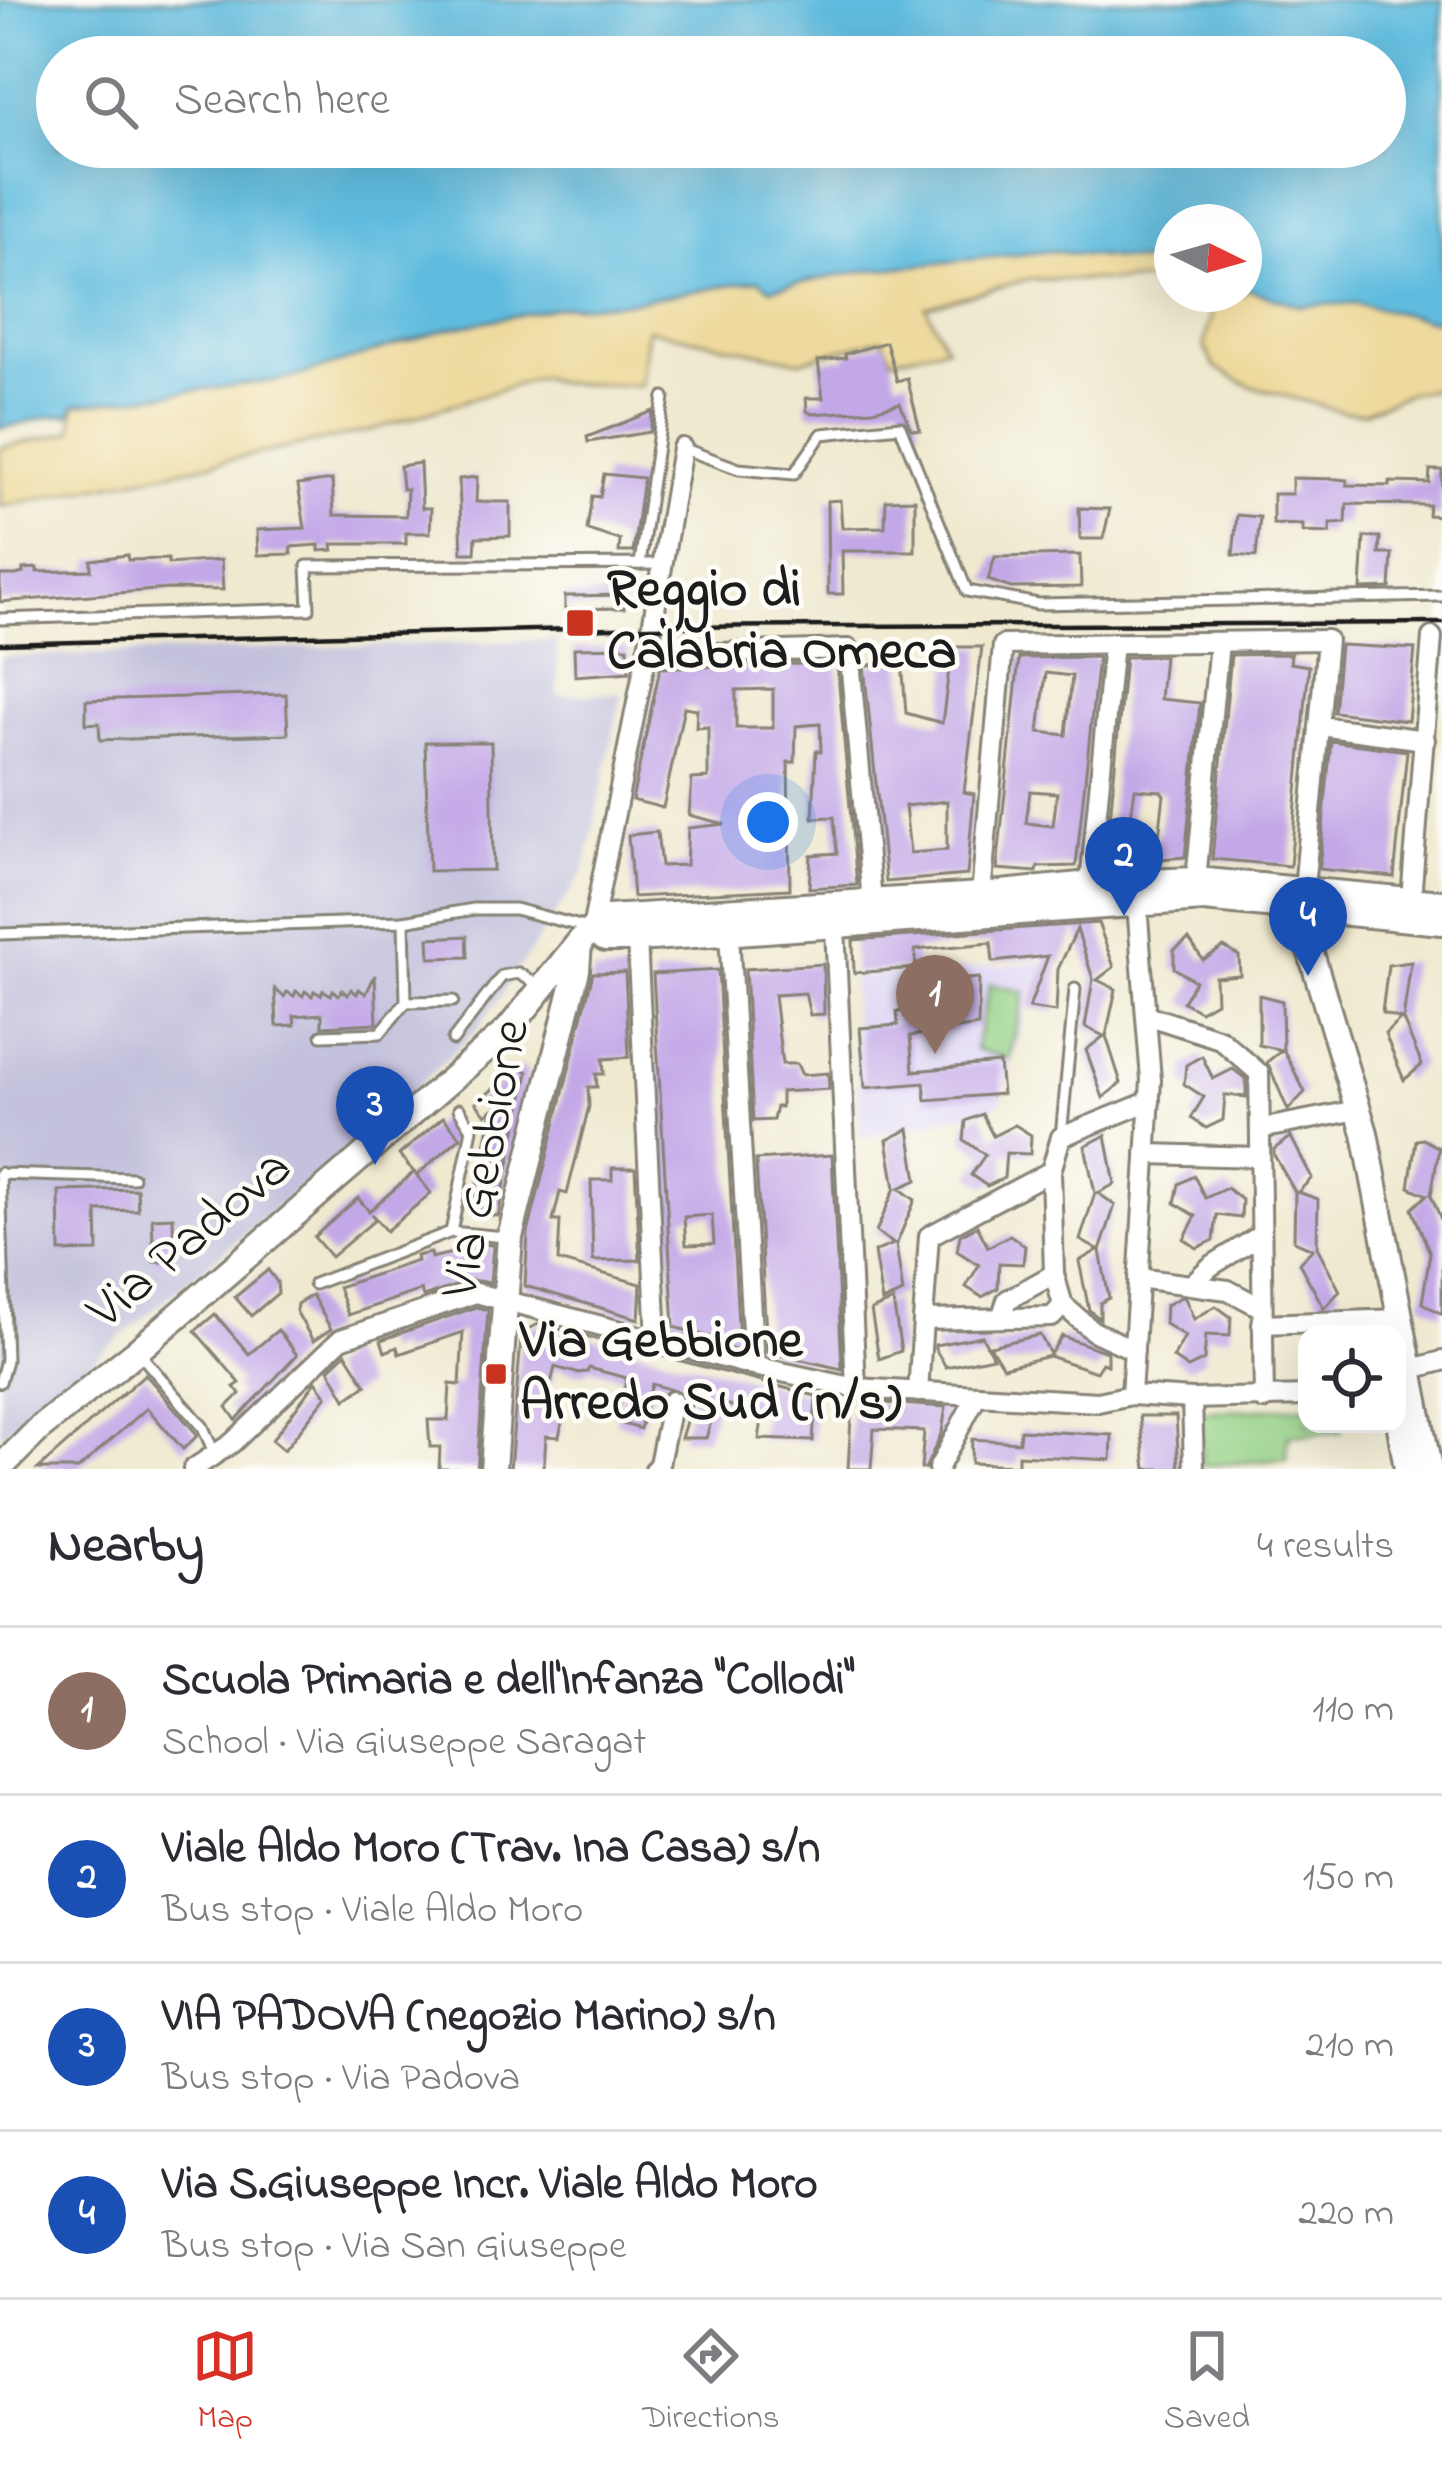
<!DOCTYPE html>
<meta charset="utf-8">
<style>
body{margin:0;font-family:"Indie Flower",sans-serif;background:#f2f2f3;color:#2b2b33}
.controls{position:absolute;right:36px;bottom:36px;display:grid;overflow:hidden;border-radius:24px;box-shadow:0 12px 48px #0002}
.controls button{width:108px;height:108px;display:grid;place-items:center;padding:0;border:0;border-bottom:3px solid #e1e1e2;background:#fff;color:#2b2b33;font:60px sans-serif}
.compass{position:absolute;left:1154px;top:204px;width:108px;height:108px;border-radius:50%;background:#fff;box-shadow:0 12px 48px #0002;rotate:95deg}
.you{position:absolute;left:768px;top:822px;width:42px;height:42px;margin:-30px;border:9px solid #fff;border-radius:50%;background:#1a73e8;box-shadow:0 0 0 18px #1a73e833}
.badge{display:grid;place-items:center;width:78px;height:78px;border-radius:50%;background:#d93025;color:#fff;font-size:39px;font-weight:700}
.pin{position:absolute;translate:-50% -99px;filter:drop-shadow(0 3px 6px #0008)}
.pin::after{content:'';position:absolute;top:63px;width:42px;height:36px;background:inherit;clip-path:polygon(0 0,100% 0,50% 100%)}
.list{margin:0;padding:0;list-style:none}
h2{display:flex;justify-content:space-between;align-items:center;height:156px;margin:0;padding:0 48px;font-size:51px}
h2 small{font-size:39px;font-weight:400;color:#7c7c81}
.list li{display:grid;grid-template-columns:78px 1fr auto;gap:36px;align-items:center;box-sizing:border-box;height:168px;padding:0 48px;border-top:3px solid #e1e1e2}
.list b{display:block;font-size:45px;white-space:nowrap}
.list p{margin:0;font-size:39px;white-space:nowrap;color:#7c7c81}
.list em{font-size:39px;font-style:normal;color:#7c7c81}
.icon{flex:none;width:66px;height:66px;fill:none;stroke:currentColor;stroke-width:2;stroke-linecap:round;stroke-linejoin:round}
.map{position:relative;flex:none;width:1442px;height:1469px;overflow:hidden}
.search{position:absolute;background:#fff;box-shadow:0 12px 48px #0002;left:36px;right:36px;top:36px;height:132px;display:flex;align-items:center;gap:30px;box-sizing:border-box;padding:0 42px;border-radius:66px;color:#7c7c81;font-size:45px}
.sheet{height:828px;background:#fff}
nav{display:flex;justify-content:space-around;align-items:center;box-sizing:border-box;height:168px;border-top:3px solid #e1e1e2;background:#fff;font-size:33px;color:#7c7c81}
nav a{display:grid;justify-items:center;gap:6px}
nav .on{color:#d93025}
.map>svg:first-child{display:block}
</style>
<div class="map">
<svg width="1442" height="1469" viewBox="0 0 1442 1469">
<rect width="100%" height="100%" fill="#fdfcf7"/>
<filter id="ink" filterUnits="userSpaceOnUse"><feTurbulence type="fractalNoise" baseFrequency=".00833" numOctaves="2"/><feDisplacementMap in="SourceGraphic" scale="24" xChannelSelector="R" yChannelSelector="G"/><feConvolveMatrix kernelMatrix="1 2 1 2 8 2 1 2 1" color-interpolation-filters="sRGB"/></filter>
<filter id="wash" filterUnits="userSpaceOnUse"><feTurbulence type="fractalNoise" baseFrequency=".004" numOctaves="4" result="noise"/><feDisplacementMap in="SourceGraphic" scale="48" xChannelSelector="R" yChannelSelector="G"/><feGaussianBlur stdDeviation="2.7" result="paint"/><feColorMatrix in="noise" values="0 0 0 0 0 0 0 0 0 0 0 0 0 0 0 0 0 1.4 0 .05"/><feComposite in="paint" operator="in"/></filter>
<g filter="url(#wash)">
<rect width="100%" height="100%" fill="#efe9cf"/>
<path fill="#ded5f6" d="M1045,962L1027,1007L1001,1101L992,1109L860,1138L852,977Z"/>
<path fill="#c3c1dc" d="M557,640L558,695L622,693L584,872L479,1027L398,1106L0,1437V657Z"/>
<g fill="#95d186" stroke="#587651" stroke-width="3">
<path d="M990,984L1025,992L1009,1059L975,1049Z"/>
<path d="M1307,1407V1424H1340L1341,1432L1288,1436L1287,1459L1202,1466L1199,1412Z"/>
</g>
<g fill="#eeda9e" stroke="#857b5d" stroke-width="3">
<path d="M1050,251L1172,265V282L1029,279L926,307L946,346L892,359L883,338L800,361L647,329L641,386L557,383L541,377L369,431L0,507V448L72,432L75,405L289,379L451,328L565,306L624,303L759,280L771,289L863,271Z"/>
<path d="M1244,288L1300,306L1354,303L1442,322V388L1410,393L1364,412H1343L1250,386L1215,368L1204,346L1215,298L1206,294H1244Z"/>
</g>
<path fill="#60bcde" stroke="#3e6c7d" stroke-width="3" fill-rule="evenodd" d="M0,0H1442V322L1355,303L1300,306L1244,288V222H1172V265L1050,251L863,271L770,289L758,280L624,303L565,306L451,328L289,379L75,405L70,415C46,414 24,425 0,428ZM57,57H1385V147H57Z"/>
<g id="blocks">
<g fill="#c3a8e7" fill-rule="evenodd">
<path d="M886,342L897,381L907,378L920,430L911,429L900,403L873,410L812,414L807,411L806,398H823L818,361L846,358L845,354Z"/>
<path d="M653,411L650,432L588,442L587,437Z"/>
<path d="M420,463L422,508H431L430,533H406V544H332L333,550L319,551V545L291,547L292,554L258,555L257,530L305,528L298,485L332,480L334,515L406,516L407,489H402L400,466Z"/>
<path d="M1430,470H1442L1441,516L1428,515L1429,505L1347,504L1346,523L1330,524V533L1303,532V525L1273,524V494H1292V478L1337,479L1347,480V485L1390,486V482L1429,483Z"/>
<path d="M604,474L643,478L633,552H619L620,540L587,530L592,496L600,497Z"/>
<path d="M477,477L476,502H510V536L476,537L475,553H462L459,479Z"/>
<path d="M915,499V551H842L843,594H828L827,501L840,500L842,528L885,527L886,500Z"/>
<path d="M1079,508L1110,509L1103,539H1080Z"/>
<path d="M1237,515L1260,517L1256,557L1233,555Z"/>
<path d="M1364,537H1380L1379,554H1392L1390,588L1361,589Z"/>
<path d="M127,555L128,560L168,559V564L221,560L223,590L169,589L0,602V575H16L23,573V569L37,568V572L91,570V560Z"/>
<path d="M1080,555L1081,587L1011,588L988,580L995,557Z"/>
<path d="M624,595V608L565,609V596Z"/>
<path d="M1340,645L1415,649L1408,721L1334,712Z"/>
<path d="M628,647L629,672L575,676L574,648Z"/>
<path d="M952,647H982L964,792L974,794L967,875L886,882L864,666L902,660L906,713L942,723ZM947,801V850L910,853L905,806Z"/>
<path d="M1291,654L1290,663L1309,666L1290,866L1212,859L1231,655Z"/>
<path d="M1164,656L1160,699L1200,703L1185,857L1106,863L1125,657ZM1135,789L1161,791L1164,795L1159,837L1155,840L1127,842Z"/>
<path d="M1098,657L1076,866L1038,867L1037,872L997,869L1019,658ZM1046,673L1072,676L1066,735L1039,732ZM1030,791L1057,793L1053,826L1026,823Z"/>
<path d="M837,663L857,885L809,888L811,855L837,853L834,817L813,818L816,751H821L820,724L796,726L795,762H788L790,889L633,897L628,835L657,832L661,866L686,865L688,828L725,824L689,815L692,779L708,778V727L696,728L697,709L684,707L663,808L632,800L660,668ZM773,689V728H736V690Z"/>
<path d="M286,694L288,734L100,740L99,723L86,724V700Z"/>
<path d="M1331,741L1407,751L1394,877L1319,869Z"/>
<path d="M425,742H491L493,870L429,871Z"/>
<path d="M1098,923L1114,967L1097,980L1116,989L1106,1036L1121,1083L1103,1098L1086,1050L1104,1036L1085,1027L1093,979L1077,929L1058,969L1056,1012L1029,1008L1048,956L993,962L991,943L915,950L916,968L854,973L853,940Z"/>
<path d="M467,936L468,957L430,958L429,938Z"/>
<path d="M1189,939L1203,960L1224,947L1239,956L1240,975L1215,977L1216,1002L1200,1011L1183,1002L1195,981L1174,968V950Z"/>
<path d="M1411,962L1403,1020L1422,1065L1404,1080L1385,1034L1401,1019L1382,1013L1388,965Z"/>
<path d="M823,964L824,1014L810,1015L805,993L774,995L782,1064H797L802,1075L828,1073L829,1089L781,1092V1107H776L773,1120L753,1121L745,969Z"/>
<path d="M718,970L739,1341L728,1342L674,1327L653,974ZM712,1215L714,1244L686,1245L684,1217Z"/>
<path d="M625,972L629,1057L603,1059L604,1074H596L597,1087H588L589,1106L567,1194L560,1192L553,1221H560L558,1261L641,1284L639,1319L525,1286L528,1233L593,973Z"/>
<path d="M375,975L377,1023L322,1026V1014L294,1016L295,1025L277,1026L275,989L284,997L287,992L294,996L296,991L303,996L305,991L312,996L314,991L321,995L323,990L331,995L333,990L339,995L342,990L348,995L351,989L357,994L359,989L366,994Z"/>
<path d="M979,978L978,1026L910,1036L913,1071L999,1063L1002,1094L926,1100L924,1083L865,1088L860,1028L898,1025L897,1012L929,1009L927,983Z"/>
<path d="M1259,995L1282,1001L1283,1049L1305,1092L1288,1110L1267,1062L1282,1050L1259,1045Z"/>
<path d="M1202,1056L1213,1079L1233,1069L1246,1079V1097L1225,1095L1223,1120L1206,1128L1191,1118L1204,1097L1184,1084L1186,1065Z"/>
<path d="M521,1066L528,1072L498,1216L472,1212L492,1110L486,1115L476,1103Z"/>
<path d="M982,1114L993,1136L1015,1125L1031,1135L1030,1154L1006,1153L1004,1178L987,1186L971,1175L985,1155L964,1140L966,1121Z"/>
<path d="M443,1117L461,1137L417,1175L414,1172L431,1193L386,1231L371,1214L376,1219L331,1257L314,1237L358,1198L369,1211L414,1172L399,1155Z"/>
<path d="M909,1129L917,1180L899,1188L915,1200L896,1245L903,1293L882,1302L874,1252L894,1244L876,1232L895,1188L887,1140Z"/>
<path d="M1106,1135L1115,1184L1098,1193L1115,1205L1100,1251L1109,1298L1100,1303V1319L1089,1310L1079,1261L1098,1250L1080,1240L1095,1193L1085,1146Z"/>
<path d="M1291,1137L1312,1178L1298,1192L1318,1199L1317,1247L1340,1291L1324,1308L1299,1263L1313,1249L1294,1241L1295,1192L1274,1155V1149Z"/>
<path d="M1423,1139L1439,1148L1431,1195L1442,1222V1314L1422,1303L1430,1253L1412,1209L1427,1195L1409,1187L1416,1140Z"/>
<path d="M832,1155L842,1369L767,1352L756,1160Z"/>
<path d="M612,1168H635L640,1260L593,1261L591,1180H612Z"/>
<path d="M1194,1176L1205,1198L1227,1188L1242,1200L1241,1218L1217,1215L1214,1240L1197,1248L1184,1239L1196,1216L1175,1203L1179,1184Z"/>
<path d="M137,1189L138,1210L97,1211L98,1251L60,1252L59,1191Z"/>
<path d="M173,1217L174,1262H154L152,1218Z"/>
<path d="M977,1226L988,1247L1010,1235L1025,1246L1023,1264L999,1263L998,1288L982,1297L966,1287L979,1265L957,1251L960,1235Z"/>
<path d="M462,1243L493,1245L490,1283L472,1280L423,1297L421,1290L348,1315L338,1287L417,1261L416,1256L430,1253L431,1258L461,1251Z"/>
<path d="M268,1270L277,1282L278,1293L251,1316L235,1297Z"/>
<path d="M312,1295L331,1329L313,1341L296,1311L297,1304Z"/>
<path d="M1181,1297L1185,1298L1194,1319L1216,1306L1231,1317L1230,1336L1206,1335L1204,1360L1188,1368L1173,1358L1185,1336L1165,1324L1166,1305Z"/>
<path d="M893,1301L901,1351L879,1359L871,1310Z"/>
<path d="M476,1307L488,1310L477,1469H439L440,1447H430L428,1420H448L450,1384L460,1385L463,1332L399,1354L397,1347L385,1352L381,1340Z"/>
<path d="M215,1314L249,1354L278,1330L297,1355L236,1420L227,1407L240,1394L234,1387L240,1383L195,1331Z"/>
<path d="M539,1324L816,1396L813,1441L759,1439L763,1414L717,1402L706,1438H681L694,1396L652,1384L640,1429L616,1422L627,1378L589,1368L587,1372L576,1373L555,1367L545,1408L564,1412L559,1437L546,1436L544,1466L539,1469H510L521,1340L528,1329Z"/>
<path d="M1040,1335L1050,1354L1062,1336L1107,1352V1365L1102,1363L1096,1372L1049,1356L1003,1367L990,1346Z"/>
<path d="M982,1336L993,1357L946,1367L935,1349V1345Z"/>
<path d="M346,1353L366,1385L346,1399L329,1369Z"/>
<path d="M145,1374L195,1432L197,1436L183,1449L147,1408L78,1469H38Z"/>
<path d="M316,1381L327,1396L284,1450L272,1440Z"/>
<path d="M852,1401L946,1407L942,1432L925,1469H921L924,1431L874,1429L871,1469H848Z"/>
<path d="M1140,1416H1176L1179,1469H1146Z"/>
<path d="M1020,1430L1112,1435L1111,1460L1018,1455V1465L971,1463L972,1439L1019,1442Z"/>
</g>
</g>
</g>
<g filter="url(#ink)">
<use href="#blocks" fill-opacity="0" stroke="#868276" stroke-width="3"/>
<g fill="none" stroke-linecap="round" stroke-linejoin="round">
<g stroke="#868276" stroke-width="15">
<g id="service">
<path d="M682,448L739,469L794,474L822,434L900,426L967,591L1038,604L1442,596"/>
<path d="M640,564L664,397"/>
<path d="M0,619L309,609L307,566L662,564"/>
<path d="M404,921L474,909H515L588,928"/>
<path d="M0,934L404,921L406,1002L380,1033L322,1035"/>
<path d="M406,1002L453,1001"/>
<path d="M453,1040L502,976L518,973L539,985"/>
<path d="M1061,1137L1075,989"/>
<path d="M0,1173L6,1360L0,1382"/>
<path d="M0,1174L133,1178"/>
<path d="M451,1232L472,1129L459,1109"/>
<path d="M314,1284L451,1232L505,1237"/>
<path d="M140,1354L203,1427L215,1455"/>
</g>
</g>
<g stroke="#868276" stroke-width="24">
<g id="minor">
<path d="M647,655L849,649L872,902"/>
<path d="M1320,726L1425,740"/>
<path d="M1196,880L1219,643"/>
<path d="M1090,884L1113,643"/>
<path d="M981,895L1003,645L1327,640L1304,889"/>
<path d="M1411,899L1432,637"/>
<path d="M835,927L856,1388"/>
<path d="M592,929L652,627L682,448"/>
<path d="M729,933L754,1366"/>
<path d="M637,939L657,1339"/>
<path d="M1146,1015L1220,1039L1259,1073L1264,1400"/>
<path d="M1260,1129L1358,1110"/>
<path d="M1146,1154L1260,1157"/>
<path d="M1138,1278L1228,1290L1262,1308"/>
<path d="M1191,1285L1211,1266L1261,1235"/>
<path d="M1001,1318L1007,1300L1054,1274"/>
<path d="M923,1320L1052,1317L1063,1305"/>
<path d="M1262,1324L1400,1319"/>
<path d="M1134,1350L1093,1331L1063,1305L1054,1274L1051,1171L1061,1137L1150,1101"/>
<path d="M1397,1378L1409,1370L1442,1361"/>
<path d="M918,1392L929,1236L1051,1171"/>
<path d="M1131,1395L1151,1080L1137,905"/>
<path d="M1192,1399L1194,1469"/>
<path d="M193,1469L232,1443L341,1339L476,1293L754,1366L856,1388L1098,1402L1131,1395L1192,1399L1307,1396"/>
<path d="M655,1469L659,1464L672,1401"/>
<path d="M938,1469L977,1395"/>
</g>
</g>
<g stroke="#868276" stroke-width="30">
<g id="tertiary">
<path d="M1301,908L1310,950L1365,1133L1429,1469"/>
<path d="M592,929L605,939H637L1204,899L1442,922"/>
<path d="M1397,1409L1407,1469"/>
<path d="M0,1468L40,1428L137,1351L508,1030L580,941L607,918L981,895L1090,884L1196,880L1442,903"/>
<path d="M493,1469L510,1237L577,970L579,943"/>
</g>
</g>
<use href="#service" stroke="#fff" stroke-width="9"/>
<use href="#minor" stroke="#fff" stroke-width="18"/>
<use href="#tertiary" stroke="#fff" stroke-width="24"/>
<path stroke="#1c1c1c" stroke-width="4.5" d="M0,644L652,627L1442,623"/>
</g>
</g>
<g fill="#c8321e" stroke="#fdfcf7" stroke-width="4.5">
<rect x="565" y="608" width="30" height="30" rx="6"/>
<rect x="484" y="1362" width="24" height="24" rx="6"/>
</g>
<g text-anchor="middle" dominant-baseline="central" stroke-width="9" stroke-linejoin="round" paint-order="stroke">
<g font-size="54" font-weight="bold" fill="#1c1c1c" stroke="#fdfcf7" text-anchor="start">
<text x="607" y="592">Reggio di<tspan x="607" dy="62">Calabria Omeca</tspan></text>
<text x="520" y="1343">Via Gebbione<tspan x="520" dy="62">Arredo Sud (n/s)</tspan></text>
</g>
<g font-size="54" fill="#1c1c1c" stroke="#fdfcf7">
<text transform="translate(488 1159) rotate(-79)">Via Gebbione</text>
<text transform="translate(191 1241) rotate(-40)">Via Padova</text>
</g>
</g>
</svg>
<div class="controls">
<button><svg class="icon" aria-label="locate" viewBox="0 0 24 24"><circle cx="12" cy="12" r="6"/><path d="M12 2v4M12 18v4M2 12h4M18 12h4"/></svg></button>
</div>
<svg class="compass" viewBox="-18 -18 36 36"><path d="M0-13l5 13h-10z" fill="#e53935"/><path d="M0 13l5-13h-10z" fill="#7c7c81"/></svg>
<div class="you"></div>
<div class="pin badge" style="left:935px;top:1054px;background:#8d6e63">1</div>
<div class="pin badge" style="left:1124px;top:916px;background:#1a4fb4">2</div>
<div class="pin badge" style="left:375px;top:1165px;background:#1a4fb4">3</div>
<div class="pin badge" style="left:1308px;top:976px;background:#1a4fb4">4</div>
<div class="search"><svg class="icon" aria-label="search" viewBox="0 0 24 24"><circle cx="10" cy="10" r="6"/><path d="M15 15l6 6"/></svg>Search here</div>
</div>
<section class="sheet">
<h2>Nearby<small>4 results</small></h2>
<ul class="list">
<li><span class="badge" style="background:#8d6e63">1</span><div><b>Scuola Primaria e dell'Infanza &quot;Collodi&quot;</b><p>School · Via Giuseppe Saragat</p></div><em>110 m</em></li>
<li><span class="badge" style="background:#1a4fb4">2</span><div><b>Viale Aldo Moro (Trav. Ina Casa) s/n</b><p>Bus stop · Viale Aldo Moro</p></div><em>150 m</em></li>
<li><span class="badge" style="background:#1a4fb4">3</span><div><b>VIA PADOVA (negozio Marino) s/n</b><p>Bus stop · Via Padova</p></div><em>210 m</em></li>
<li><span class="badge" style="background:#1a4fb4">4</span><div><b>Via S.Giuseppe Incr. Viale Aldo Moro</b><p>Bus stop · Via San Giuseppe</p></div><em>220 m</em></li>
</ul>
</section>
<nav>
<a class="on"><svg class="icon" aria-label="map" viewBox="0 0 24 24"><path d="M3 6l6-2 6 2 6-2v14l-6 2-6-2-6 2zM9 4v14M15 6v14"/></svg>Map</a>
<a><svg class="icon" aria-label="directions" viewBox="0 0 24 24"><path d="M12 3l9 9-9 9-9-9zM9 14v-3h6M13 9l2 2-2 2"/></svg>Directions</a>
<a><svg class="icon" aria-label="saved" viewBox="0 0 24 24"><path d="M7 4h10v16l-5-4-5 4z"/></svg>Saved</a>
</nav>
